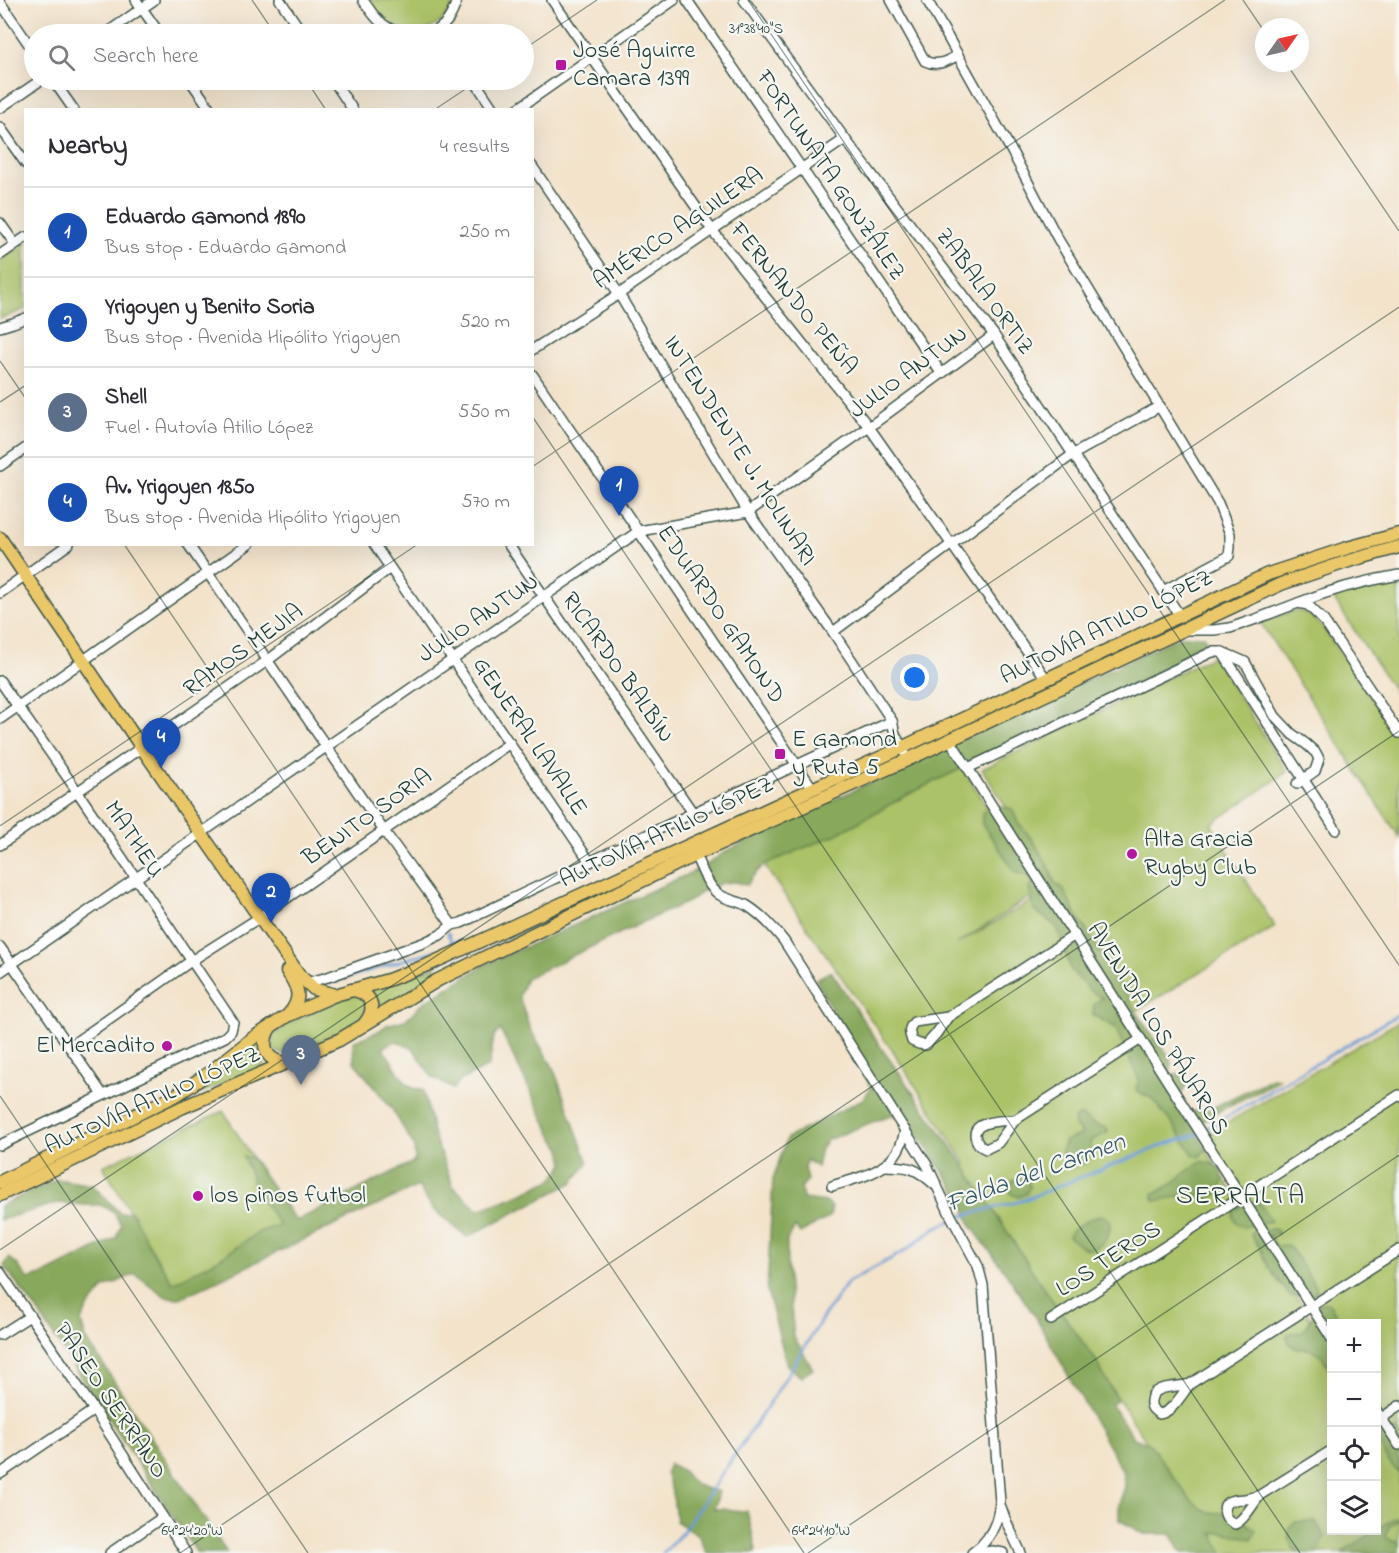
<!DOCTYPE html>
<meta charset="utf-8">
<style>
body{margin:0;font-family:"Indie Flower",sans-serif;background:#f7f7f7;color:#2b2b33}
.controls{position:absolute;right:18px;bottom:18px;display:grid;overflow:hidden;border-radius:0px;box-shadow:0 6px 24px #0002}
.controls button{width:54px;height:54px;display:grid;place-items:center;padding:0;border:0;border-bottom:2px solid #e1e1e2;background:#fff;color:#2b2b33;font:30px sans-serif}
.compass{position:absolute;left:1255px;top:18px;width:54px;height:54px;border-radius:50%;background:#fff;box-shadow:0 6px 24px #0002;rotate:56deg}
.you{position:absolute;left:915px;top:678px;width:21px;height:21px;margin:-15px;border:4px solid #fff;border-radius:50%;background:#1a73e8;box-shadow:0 0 0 9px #1a73e833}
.badge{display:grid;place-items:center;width:39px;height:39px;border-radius:50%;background:#b5179e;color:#fff;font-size:20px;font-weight:700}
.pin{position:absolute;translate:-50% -50px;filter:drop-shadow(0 2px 3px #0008)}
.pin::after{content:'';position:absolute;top:32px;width:21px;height:18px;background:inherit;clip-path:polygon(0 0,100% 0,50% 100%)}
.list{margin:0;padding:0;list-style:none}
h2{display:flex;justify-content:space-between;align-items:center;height:78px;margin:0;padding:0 24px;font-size:26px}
h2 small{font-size:20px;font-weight:400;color:#7c7c81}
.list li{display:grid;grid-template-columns:39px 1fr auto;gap:18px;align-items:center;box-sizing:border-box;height:90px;padding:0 24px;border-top:2px solid #e1e1e2}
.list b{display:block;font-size:22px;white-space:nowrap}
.list p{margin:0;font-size:20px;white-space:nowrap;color:#7c7c81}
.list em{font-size:20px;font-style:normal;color:#7c7c81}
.icon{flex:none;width:33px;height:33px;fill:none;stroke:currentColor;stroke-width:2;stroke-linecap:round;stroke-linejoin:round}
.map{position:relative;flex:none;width:1399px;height:1553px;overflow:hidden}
.search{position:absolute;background:#fff;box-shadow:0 6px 24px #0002;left:24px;top:24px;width:510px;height:66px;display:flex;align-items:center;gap:15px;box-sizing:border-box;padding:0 21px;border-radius:33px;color:#7c7c81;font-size:22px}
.panel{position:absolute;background:#fff;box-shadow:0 6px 24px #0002;left:24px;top:108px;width:510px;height:438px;border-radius:0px}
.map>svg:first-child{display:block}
</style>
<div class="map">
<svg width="1399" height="1553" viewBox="0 0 1399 1553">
<rect width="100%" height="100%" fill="#f6f6f2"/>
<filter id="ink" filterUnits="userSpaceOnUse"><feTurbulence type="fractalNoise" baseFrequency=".0167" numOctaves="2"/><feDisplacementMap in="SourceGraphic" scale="12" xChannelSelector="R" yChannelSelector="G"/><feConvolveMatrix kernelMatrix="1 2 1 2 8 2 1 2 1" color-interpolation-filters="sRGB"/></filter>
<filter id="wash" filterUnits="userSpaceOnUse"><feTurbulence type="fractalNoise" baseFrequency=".008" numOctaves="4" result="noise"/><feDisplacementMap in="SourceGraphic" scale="24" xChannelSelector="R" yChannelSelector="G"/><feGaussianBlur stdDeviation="1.35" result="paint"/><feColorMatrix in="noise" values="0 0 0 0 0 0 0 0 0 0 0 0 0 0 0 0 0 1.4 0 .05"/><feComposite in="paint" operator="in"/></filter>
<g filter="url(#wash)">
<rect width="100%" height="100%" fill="#f3e3cb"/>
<g fill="#abc267" stroke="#65804e" stroke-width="1.5">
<path d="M367,0H455C442,34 409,40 382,19C376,15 372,6 367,0Z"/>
<path d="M25,243V309L0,319V261Z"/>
<path d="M1399,579V698L1335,601V595C1355,586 1377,582 1399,579Z"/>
<path d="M1294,611C1308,611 1315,619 1324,629L1399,739V837L1260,622Z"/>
<path d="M1213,656L1287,772L1211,824L1275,927L1136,1011L982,769Z"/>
<path d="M959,761L1038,892L957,944L1044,894L1199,1138L1331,1352L1332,1530H1376L1377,1425L1399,1461V1553H1219L1061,1311H1060L1044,1289L964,1165L966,1164L894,1053L759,858Z"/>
<path d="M436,966L439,974L419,985L377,1013L379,1002L373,993L368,990Z"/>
<path d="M349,996H358L367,1004L363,1016C343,1031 321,1042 298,1050C294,1052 289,1054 284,1054C280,1054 275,1051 273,1047C271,1043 272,1037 275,1034C286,1021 332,1003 349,996Z"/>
<path d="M1399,1021V1445L1377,1410L1376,1324H1332L1331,1339L1203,1137Z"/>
<path d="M260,1040V1051L264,1067L173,1104Z"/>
<path d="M223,1111L294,1225L176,1290L103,1166Z"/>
</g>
<g fill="#88a85c" stroke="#547248" stroke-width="1.5" fill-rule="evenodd">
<path d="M1181,636H1204L1206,641L1199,646V653L909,794L837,834L764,865L752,877L747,885L735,882L722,883L701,892L690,901L654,917L526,978L519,996L530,1029L553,1067L588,1163L572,1183L467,1237L432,1208L418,1186L180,1298L166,1297L135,1274L104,1288L87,1309L81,1321L85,1337L227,1553H197L38,1312L4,1266L9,1258L16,1263L28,1279L45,1274L116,1238L121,1225L113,1211L100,1205H87L58,1203L0,1220V1206L57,1179L92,1185L120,1213L132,1212L151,1250L173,1283L217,1260L259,1232L280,1225L258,1195L243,1156L252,1158L296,1221L415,1161L414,1146L392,1109L354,1062L353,1042L366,1036L377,1032L387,1025L405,1020L424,1002L485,965L684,876L705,866L725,852L786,822ZM500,1029L551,1134L561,1149L564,1164L553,1179L514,1197L478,1210L453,1186L434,1136L423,1089C420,1089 416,1089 413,1088C401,1082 393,1059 383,1050L387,1045L396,1041L413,1048L432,1077L453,1089L461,1080L489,1066L494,1037Z"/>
<path d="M999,806L1012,809L1018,822L1034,842L1049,867L1055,883L1063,889L1076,914L1102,955L1143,1022L1157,1043L1167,1053L1172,1064L1169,1076L1179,1074L1184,1078L1186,1086L1181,1095L1189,1112L1208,1110L1272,1078H1279L1274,1083L1219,1111L1200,1123L1196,1132L1206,1149L1199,1157L1193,1154L1172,1123L1150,1097L1137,1092L1136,1088L1139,1080L1115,1027L1093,1015L1094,1004L1102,998L1090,991L1071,970L1057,927L1034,910L1029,888L1035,882L1033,877L1016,873L982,824V813L988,807Z"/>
<path d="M831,971L880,1046L964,1165L1044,1289L1095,1359L1117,1400L1111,1404L1134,1438L1150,1444L1189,1498L1206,1512L1234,1514L1256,1530L1252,1539L1223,1532L1213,1533L1223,1553H1182L1171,1534H1144L1119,1520V1504L1125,1487L1122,1470L1034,1315L1004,1270L971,1226L962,1201L951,1183L908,1121L892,1115L885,1117L827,1140L821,1148L817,1167L807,1160L804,1167L807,1180L801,1188L803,1199L826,1202L832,1207L830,1216C821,1224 810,1226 800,1233L795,1227L787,1240V1267L794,1337L813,1369L801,1377L787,1365L767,1290L773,1179L787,1138L863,1099L871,1088L816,979Z"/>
<path d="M1080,1115L1095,1125L1107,1128L1108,1132L1090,1141L1092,1155C1086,1163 1081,1166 1071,1164L1061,1151L1065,1141L1082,1134L1074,1124L1075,1118Z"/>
<path d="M1201,1161C1224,1165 1226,1171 1221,1192L1208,1200L1187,1195L1155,1201L1153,1198V1194L1169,1186L1186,1172Z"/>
<path d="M1019,1178L1028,1180L1030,1187L1026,1194L1019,1197L1011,1194L1010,1186L1012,1181Z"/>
<path d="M1259,1202L1271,1221L1243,1227L1236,1222L1233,1216L1234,1210L1236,1208Z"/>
<path d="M1102,1215L1111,1221C1109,1238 1106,1243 1091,1250L1081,1247L1069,1236L1071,1231L1089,1219Z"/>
<path d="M1274,1229L1278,1231V1234L1269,1235L1276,1246L1287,1245L1292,1250L1317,1289L1314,1294L1290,1296L1269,1268L1260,1248L1251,1235L1254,1230Z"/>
<path d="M1320,1303H1329L1341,1323L1332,1324L1331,1369C1321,1356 1316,1346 1297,1349L1290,1344L1286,1336L1291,1333H1301L1307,1326Z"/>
<path d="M1396,1430L1399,1431V1473C1385,1460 1382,1454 1380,1434L1384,1431Z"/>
<path d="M669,1464L682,1470L690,1480L701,1487L719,1492L714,1509C725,1508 736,1511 747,1511L756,1549L755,1553H707L698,1535L676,1521L673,1495L666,1472Z"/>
<path d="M1396,1517L1398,1520L1389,1527L1385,1536L1391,1540L1399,1541V1553H1342L1343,1551Z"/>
<path d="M1313,1521H1315L1325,1537L1318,1553H1300L1292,1548L1289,1537V1527L1296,1522Z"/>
</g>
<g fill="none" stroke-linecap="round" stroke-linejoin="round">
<g stroke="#6d9cd6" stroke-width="3">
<path d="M448,933L452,944"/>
<path d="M329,983L440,949L460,940"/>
<path d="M663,1553L682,1533L773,1398L825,1314L848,1282L905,1251L935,1228L962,1216L1021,1201L1166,1144L1196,1135L1399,1014"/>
</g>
</g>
</g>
<g filter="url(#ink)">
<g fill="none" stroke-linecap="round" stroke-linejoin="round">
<g stroke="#3f564b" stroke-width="12">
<g id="minor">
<path d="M136,0L160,34"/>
<path d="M280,0L303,34"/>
<path d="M363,0C375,18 381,26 401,34"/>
<path d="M552,0L712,230L869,427L1047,680"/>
<path d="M687,0L941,373"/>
<path d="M744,0L845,139L994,335L1180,616"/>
<path d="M891,0L925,61C937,67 948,61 958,55"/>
<path d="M927,0L1011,150L1058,239L1218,503L1230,534V547L1229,556L1163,591"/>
<path d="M0,2L34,52"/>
<path d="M105,34L154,0"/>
<path d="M430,34C446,27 452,16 457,0"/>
<path d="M53,80L74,110"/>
<path d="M190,80L211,110"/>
<path d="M333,80L353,110"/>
<path d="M474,80L494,110"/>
<path d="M0,108L41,80"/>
<path d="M516,110L674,0"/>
<path d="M0,127L26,164"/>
<path d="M532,166L619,294L748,512L833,632L892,721L895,734L905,753"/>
<path d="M0,223L15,244"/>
<path d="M0,255L26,237"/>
<path d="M0,327L13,323L26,318"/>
<path d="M532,350L619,294L845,139"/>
<path d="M532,374L813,789"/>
<path d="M0,466L26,448"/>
<path d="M188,544L384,831L452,925"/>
<path d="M374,544L590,862"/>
<path d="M508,544L693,813"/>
<path d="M0,593L69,544"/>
<path d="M1298,603C1330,590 1364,581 1399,575"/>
<path d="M1188,630H1214L1230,628L1256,619L1298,603L1308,605L1324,621L1399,733"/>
<path d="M833,632L1072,455L1160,406"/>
<path d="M1222,652L1336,830"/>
<path d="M0,681L77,791L233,1022L231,1031L225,1037L0,1145"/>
<path d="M0,719L249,544"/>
<path d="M950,740L1332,1339"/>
<path d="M968,768L1212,652H1222L1245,662L1275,716L1292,734L1306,744L1316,753L1319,759L1315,771L1297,784"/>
<path d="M0,845L267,661L390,568"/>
<path d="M695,855C701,867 706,883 716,892C724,900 736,900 746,905C761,914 773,927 784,941L927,1165L950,1214L978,1266L983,1285L1000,1502C998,1523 990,1541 972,1553"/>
<path d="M0,947L103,1095"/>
<path d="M0,972L639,531L748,512L869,427L994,335"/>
<path d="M306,983L328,977L423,943L440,935L452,925L461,923L693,813L892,721"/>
<path d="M948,1017L914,1022C908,1029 909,1032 912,1041L919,1044L926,1045L936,1034L948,1017L1075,935"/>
<path d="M69,1047L191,961L254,921L510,743"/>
<path d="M1015,1120C1003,1121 969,1120 976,1139C978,1145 981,1147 986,1149L998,1143L1015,1120L1141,1039"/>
<path d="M883,1166C909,1166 915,1167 935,1185"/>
<path d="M832,1186C866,1175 898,1171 905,1130"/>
<path d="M0,1272L94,1410L186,1553"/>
<path d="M1051,1320L1399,1095"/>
<path d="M0,1335L30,1316"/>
<path d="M1190,1384C1177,1388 1152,1384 1151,1401C1150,1408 1154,1410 1159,1414C1173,1412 1181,1395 1190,1384L1399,1250"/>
<path d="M1376,1410L1399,1445"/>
<path d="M1379,1420L1399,1406"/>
<path d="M0,1474L94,1410"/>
<path d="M1260,1495C1253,1504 1244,1520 1235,1524C1230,1522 1227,1520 1225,1514C1221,1499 1235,1500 1245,1499C1250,1498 1255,1497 1260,1495L1332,1450"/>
<path d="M1001,1507L1006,1521L1021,1553"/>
<path d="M110,1553L163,1517"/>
<path d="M979,1553L992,1551L1003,1553"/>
</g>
</g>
<g stroke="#3f564b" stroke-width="15">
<g id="major">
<path d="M0,538L142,748L300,976L314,989L335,995"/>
<path d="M287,971C298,987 303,998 289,1014"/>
<path d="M351,990C370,991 378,1008 365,1023"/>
<path d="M271,1026C260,1043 264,1061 286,1063"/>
<path d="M0,1182L178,1094L209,1073L253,1038L287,1016L335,995L388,980L430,964L897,750L1268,574L1347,548L1399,534"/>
<path d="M0,1195L183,1107L339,1040L438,980L695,855L907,760L1281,584L1349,561L1399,547"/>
</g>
</g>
<use href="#minor" stroke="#fff" stroke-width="9"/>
<use href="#major" stroke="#eac769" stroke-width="12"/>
</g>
</g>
<path fill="none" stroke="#1f3d34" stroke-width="1.5" stroke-opacity="0.45" d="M252,0L275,34M748,0L1399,965M1243,0L1264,31M524,49L597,0M1286,63L1399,231M306,80L326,110M434,110L479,80M0,361L26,399M0,402L26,385M532,416L1300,1553M532,467L1225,0M124,544L804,1553M0,826L418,544M0,1096L308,1553M0,1250L1399,307M180,1553L1399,731M808,1553L1399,1155"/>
<g fill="#b5179e" stroke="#f6f6f2" stroke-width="2">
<rect x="555" y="59" width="12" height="12" rx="3"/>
<rect x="774" y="748" width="12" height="12" rx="3"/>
<circle cx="1132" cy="854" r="6"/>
<circle cx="167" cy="1046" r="6"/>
<circle cx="198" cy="1196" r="6"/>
</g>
<g text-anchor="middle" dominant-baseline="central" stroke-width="4.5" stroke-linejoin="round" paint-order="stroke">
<g font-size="24" fill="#1f3d34" stroke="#f6f6f2" text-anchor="start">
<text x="573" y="51">José Aguirre<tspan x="573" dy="28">Camara 1399</tspan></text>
<text x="792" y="740">E Gamond<tspan x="792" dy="28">y Ruta 5</tspan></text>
<text x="1144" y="840">Alta Gracia<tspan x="1144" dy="28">Rugby Club</tspan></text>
<text x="155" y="1046" text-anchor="end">El Mercadito</text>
<text x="210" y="1196">los pinos futbol</text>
</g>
<g font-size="24" fill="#1f3d34" stroke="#f6f6f2">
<text transform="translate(830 176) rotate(56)">FORTUNATA GONZÁLEZ</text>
<text transform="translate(679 229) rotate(-34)">AMÉRICO AGUILERA</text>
<text transform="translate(984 292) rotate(54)">ZABALA ORTIZ</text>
<text transform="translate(793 299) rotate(51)">FERNANDO PEÑA</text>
<text transform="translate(909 373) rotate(-36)">JULIO ANTUN</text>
<text transform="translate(739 451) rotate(58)">INTENDENTE J. MOLINARI</text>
<text transform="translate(720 615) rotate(56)">EDUARDO GAMOND</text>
<text transform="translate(479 619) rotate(-34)">JULIO ANTUN</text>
<text transform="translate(1107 628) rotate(-26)">AUTOVÍA ATILIO LÓPEZ</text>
<text transform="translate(244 651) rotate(-36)">RAMOS MEJIA</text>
<text transform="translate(617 668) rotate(55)">RICARDO BALBÍN</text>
<text transform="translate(529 737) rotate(56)">GENERAL LAVALLE</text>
<text transform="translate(368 818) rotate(-35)">BENITO SORIA</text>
<text transform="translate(667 833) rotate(-25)">AUTOVÍA ATILIO LÓPEZ</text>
<text transform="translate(133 840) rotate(56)">MATHEU</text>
<text transform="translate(1157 1029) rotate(58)">AVENIDA LOS PÁJAROS</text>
<text transform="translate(153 1101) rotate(-24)">AUTOVÍA ATILIO LÓPEZ</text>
<text transform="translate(1109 1260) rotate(-33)">LOS TEROS</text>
<text transform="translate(110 1401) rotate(56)">PASEO SERRANO</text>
</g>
<g font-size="26" font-style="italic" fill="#365a65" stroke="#f6f6f2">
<text transform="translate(1036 1174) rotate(-20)">Falda del Carmen</text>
</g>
<g font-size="26" letter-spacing="1.5" fill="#1f3d34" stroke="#f6f6f2">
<text x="1241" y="1197">SERRALTA</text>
</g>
</g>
<g font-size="15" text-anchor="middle" fill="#1f3d34" stroke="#f6f6f2" stroke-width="4.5" stroke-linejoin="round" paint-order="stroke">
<text x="756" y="33">31°38'40"S</text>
<text x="192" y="1535">64°24'20"W</text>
<text x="821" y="1535">64°24'10"W</text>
</g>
</svg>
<div class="controls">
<button>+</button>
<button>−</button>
<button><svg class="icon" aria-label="locate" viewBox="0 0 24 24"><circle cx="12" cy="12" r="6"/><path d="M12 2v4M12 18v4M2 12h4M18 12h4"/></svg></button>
<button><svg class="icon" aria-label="layers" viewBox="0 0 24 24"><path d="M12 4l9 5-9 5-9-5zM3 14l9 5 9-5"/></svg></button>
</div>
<svg class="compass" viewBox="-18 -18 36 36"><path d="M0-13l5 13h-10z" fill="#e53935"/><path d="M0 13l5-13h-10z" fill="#7c7c81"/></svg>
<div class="you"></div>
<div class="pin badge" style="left:619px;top:516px;background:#1a4fb4">1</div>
<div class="pin badge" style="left:271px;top:923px;background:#1a4fb4">2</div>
<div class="pin badge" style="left:301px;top:1085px;background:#5c6f8a">3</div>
<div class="pin badge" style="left:161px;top:768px;background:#1a4fb4">4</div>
<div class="search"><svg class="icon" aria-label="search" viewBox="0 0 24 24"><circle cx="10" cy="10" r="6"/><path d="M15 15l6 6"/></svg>Search here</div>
<section class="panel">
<h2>Nearby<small>4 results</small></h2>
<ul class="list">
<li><span class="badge" style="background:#1a4fb4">1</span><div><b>Eduardo Gamond 1890</b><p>Bus stop · Eduardo Gamond</p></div><em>250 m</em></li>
<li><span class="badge" style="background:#1a4fb4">2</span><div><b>Yrigoyen y Benito Soria</b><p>Bus stop · Avenida Hipólito Yrigoyen</p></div><em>520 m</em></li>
<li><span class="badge" style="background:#5c6f8a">3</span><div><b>Shell</b><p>Fuel · Autovía Atilio López</p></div><em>550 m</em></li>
<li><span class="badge" style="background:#1a4fb4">4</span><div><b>Av. Yrigoyen 1850</b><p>Bus stop · Avenida Hipólito Yrigoyen</p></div><em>570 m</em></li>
</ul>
</section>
</div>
